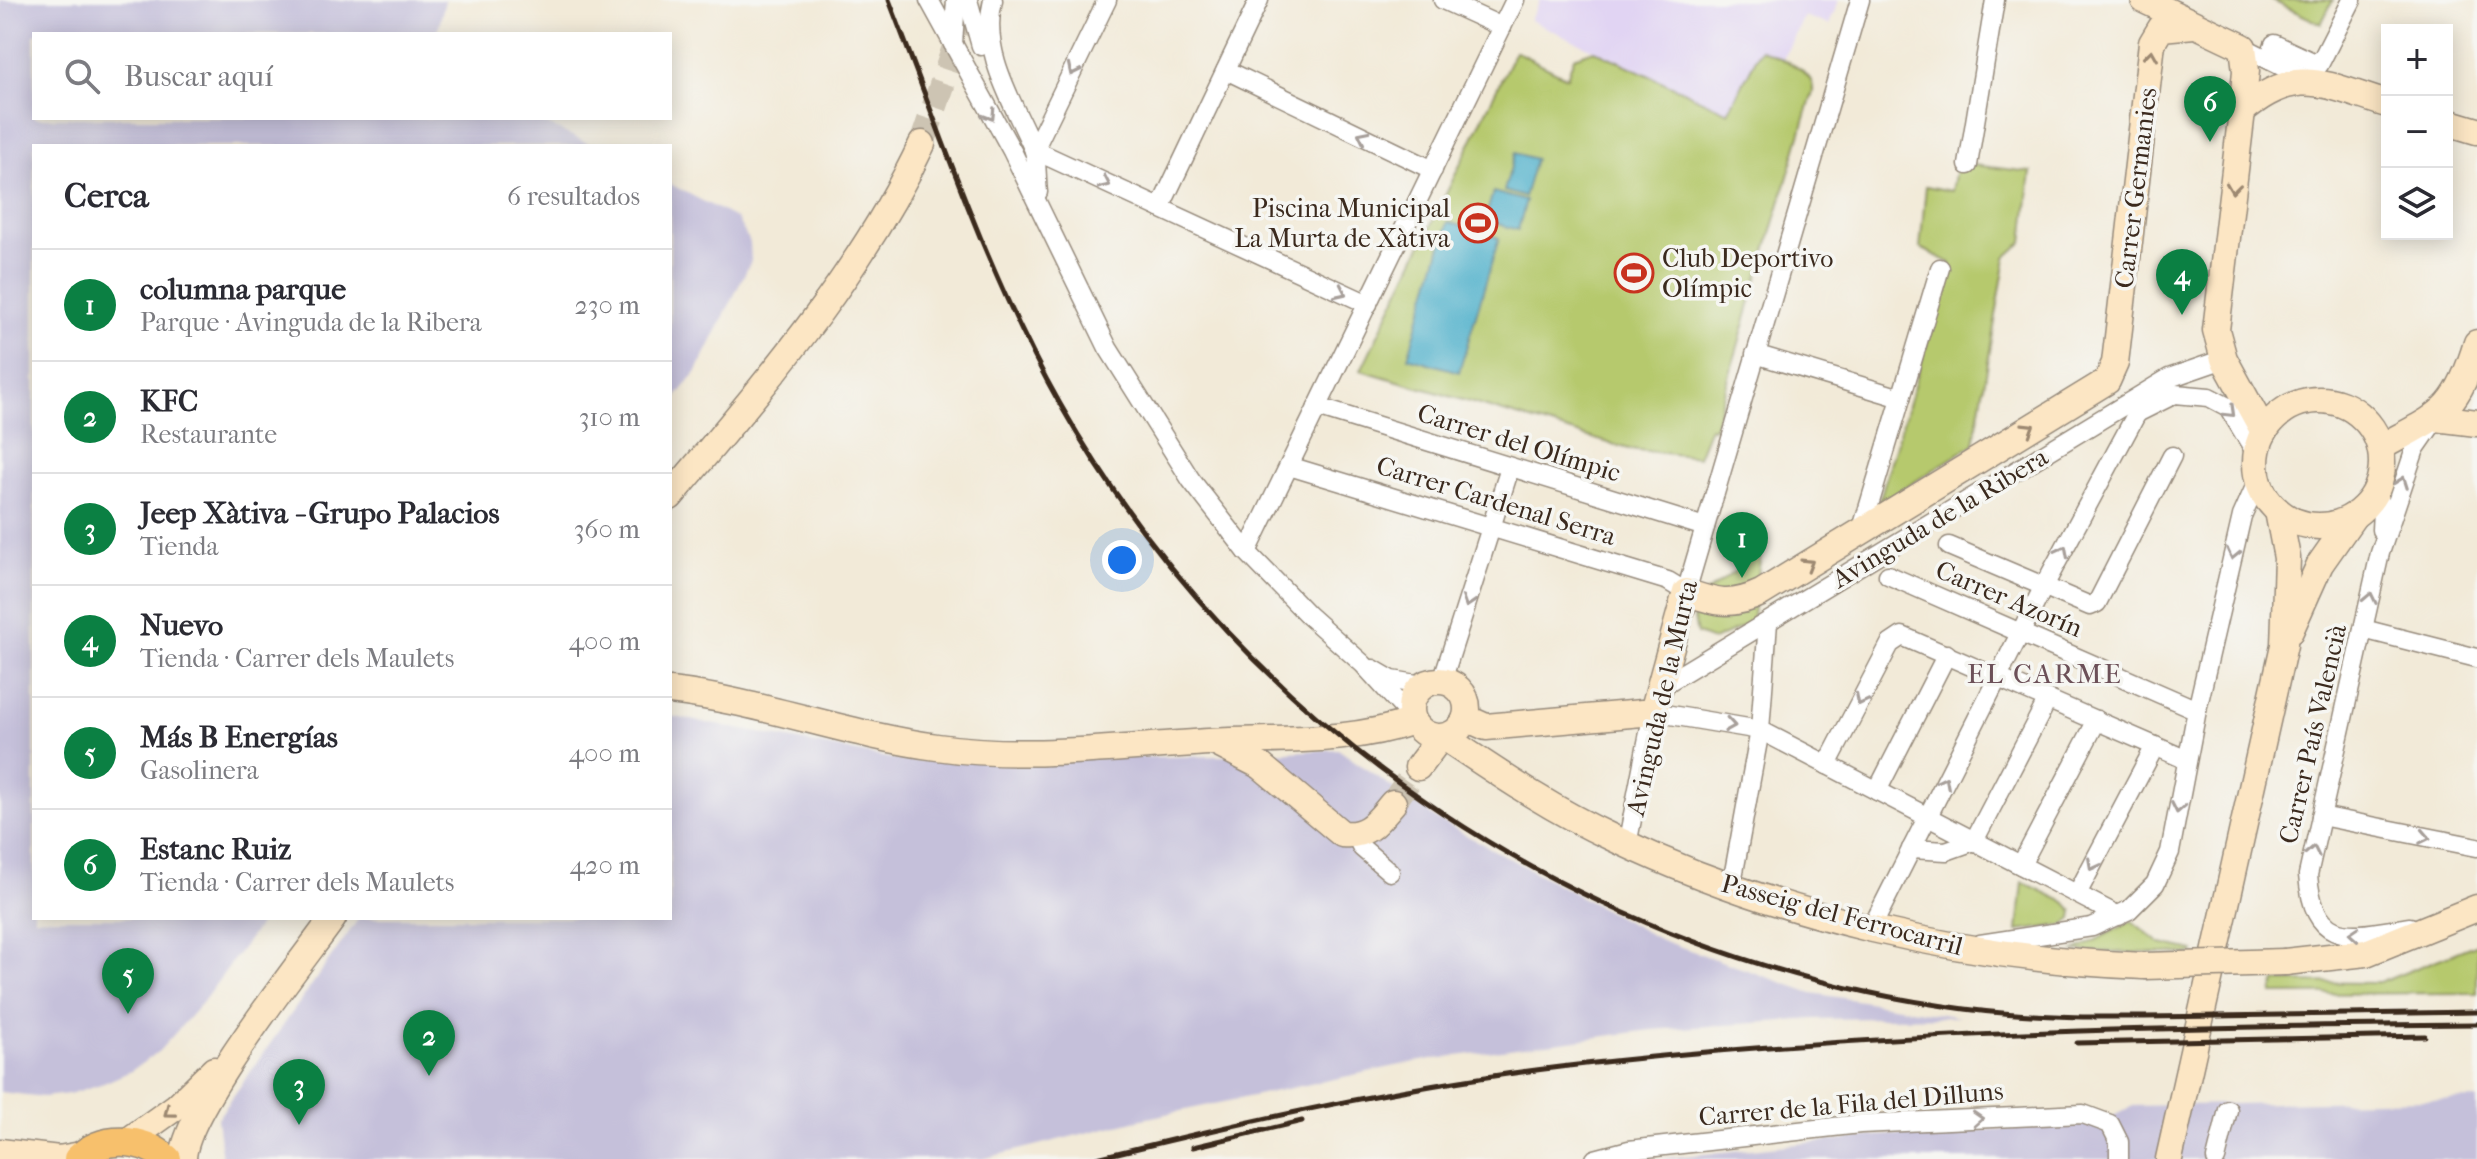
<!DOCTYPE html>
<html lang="es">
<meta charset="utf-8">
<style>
body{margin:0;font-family:"IM FELL French Canon",serif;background:#f7f7f7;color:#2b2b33}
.controls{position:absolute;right:24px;top:24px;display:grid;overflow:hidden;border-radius:0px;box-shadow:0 4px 20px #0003}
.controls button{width:72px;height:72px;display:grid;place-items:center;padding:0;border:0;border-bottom:2px solid #e1e1e2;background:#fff;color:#2b2b33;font:40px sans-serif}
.you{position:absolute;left:1122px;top:560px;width:28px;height:28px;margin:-20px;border:6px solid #fff;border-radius:50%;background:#1a73e8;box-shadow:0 0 0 12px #1a73e833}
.badge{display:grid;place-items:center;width:52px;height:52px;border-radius:50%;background:#0b8043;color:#fff;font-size:26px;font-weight:700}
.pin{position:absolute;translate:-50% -66px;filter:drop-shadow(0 2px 4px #0008)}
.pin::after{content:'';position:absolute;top:42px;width:28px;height:24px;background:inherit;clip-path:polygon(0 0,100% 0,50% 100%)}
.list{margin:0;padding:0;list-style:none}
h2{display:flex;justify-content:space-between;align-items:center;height:104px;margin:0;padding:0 32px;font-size:34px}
h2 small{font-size:26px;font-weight:400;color:#7c7c81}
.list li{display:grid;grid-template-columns:52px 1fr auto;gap:24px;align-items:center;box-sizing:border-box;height:112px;padding:0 32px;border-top:2px solid #e1e1e2}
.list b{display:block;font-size:30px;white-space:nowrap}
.list p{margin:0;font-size:26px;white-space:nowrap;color:#7c7c81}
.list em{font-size:26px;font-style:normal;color:#7c7c81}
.icon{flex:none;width:44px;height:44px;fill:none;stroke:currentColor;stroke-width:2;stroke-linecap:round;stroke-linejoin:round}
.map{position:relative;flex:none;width:2477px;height:1159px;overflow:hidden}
.search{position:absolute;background:#fff;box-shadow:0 4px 20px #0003;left:32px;top:32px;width:640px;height:88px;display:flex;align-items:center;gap:20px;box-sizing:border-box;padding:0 28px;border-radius:0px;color:#7c7c81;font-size:30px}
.panel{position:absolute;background:#fff;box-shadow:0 4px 20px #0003;left:32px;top:144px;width:640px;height:776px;border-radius:0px}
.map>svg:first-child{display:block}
</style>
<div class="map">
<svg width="2477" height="1159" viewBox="0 0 2477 1159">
<rect width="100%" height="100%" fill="#f6f6f2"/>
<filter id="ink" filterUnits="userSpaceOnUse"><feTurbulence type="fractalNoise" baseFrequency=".0125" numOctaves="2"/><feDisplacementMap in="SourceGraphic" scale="16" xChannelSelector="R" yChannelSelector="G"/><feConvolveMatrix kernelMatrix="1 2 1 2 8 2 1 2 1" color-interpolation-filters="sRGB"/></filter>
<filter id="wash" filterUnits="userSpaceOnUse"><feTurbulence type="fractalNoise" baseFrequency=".006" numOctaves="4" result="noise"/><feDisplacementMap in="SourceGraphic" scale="32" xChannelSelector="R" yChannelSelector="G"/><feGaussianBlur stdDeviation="1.8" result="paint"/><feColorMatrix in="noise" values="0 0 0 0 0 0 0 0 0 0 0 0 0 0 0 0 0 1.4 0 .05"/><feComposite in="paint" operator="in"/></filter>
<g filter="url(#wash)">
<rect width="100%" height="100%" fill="#f2ead8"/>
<path fill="#e1d4f3" d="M1540,0H1839L1829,25L1804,16L1782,61L1760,50L1728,112L1530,20Z"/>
<g fill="#c5c0da">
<path d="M0,0H445L437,34H34V118H533L594,146H34V918H264L202,1003L158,1052L131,1071L104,1083L69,1094L44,1097L0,1092Z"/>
<path d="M670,184L737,219L750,243L751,261L696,373L670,405Z"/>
<path d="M670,716L904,761L1225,756L1338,749L1438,820L1661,940L1812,993L1960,1017L1814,1019L1651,1030L1420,1061L1138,1120L982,1159H222L217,1119L359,918H670Z"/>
<path d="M2477,1099V1159H1658L1872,1136L2098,1124L2133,1106Z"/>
</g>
<g fill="#b6c96d" stroke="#787a46" stroke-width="2">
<path d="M2271,0H2333L2321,24Z"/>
<path d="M1761,49C1777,58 1815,69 1813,91L1714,428L1710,427L1698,457L1629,449L1361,370L1515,51L1567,77L1574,57L1594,50L1728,112Z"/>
<path d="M1957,163L2031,172L2023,242L2006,257L1974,444L1878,505L1951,263L1920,248L1926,186L1952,191Z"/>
<path d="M1761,552L1752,623L1713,640L1697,634L1691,604Z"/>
<path d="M2023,882L2065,902L2073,911L2072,919L2064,925L2018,931Z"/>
<path d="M2132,921L2161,944L2194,951L2193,954L2075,951Z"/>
<path d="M2477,944V993L2273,994L2275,982L2379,983Z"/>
</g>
<g fill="#4bafca" stroke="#436c74" stroke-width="2">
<path d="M1515,153L1535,159L1524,197L1504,191Z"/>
<path d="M1493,192L1526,201L1518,230L1485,220Z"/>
<path d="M1448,222L1499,238L1459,372L1408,357Z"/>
</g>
</g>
<g filter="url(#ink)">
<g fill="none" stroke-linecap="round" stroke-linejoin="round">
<g stroke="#cdc4b3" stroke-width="26" stroke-dasharray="26 13" stroke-linecap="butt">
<path d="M922,144L971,0"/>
<path d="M1393,803L1418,767"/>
</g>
<g stroke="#968a7b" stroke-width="21">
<g id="street">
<path d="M929,0L1012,151L1108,348L1191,480L1247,552L1308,615L1363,664L1412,718"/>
<path d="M968,0L981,46"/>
<path d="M993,0C980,52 1013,102 1033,148C1038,160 1036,179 1038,192"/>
<path d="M1107,0L1034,150L1368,304"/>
<path d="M1443,0L1502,27"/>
<path d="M953,44L956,0"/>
<path d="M2243,47L2313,82"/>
<path d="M2272,50L2274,44L2319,65L2352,0"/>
<path d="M1226,70L1433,170"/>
<path d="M1968,165L1995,0"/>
<path d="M1160,208L1259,0"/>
<path d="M1755,354L1901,398"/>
<path d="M1317,407L1705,527"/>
<path d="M1289,466L1668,581L1686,592L1860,0"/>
<path d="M2376,492L2382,510L2381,530"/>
<path d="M1861,532L1940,268"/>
<path d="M1949,546L2090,606L2097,603L2172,456"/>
<path d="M1247,552L1515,0"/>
<path d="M1888,575L2197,710"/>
<path d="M2363,629L2477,658"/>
<path d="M1373,669L1392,680L1423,685"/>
<path d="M1442,681L1510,468"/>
<path d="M1660,687L2169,378L2224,359"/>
<path d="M1827,765L1890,644L1902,636L2187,760"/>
<path d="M1877,791L1947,654"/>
<path d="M2321,816L2477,847"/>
<path d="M1356,836L1362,848L1390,872"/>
<path d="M1974,841L2048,699"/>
<path d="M1627,845L1653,712L1760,730L2119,916"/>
<path d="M1911,849L1946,851L1974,841"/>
<path d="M2021,865L2097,720"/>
<path d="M1734,872L1760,730L1768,622"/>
<path d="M2077,894L2155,746"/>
<path d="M1872,927L2043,588L2137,413L2175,394L2209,397L2228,407L2256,453"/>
<path d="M2410,927C2354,935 2314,951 2308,875L2380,553L2415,449L2433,423"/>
<path d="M1980,944L2092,927L2129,910L2155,884L2170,852L2197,710L2242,516L2258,480"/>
<path d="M1595,1159L1629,1150L1860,1124L2083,1114L2110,1124L2119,1142V1159"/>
<path d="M2216,1159L2228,1110"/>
</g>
</g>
<g stroke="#968a7b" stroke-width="29">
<g id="secondary">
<path d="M2144,0L2243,47L2246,71L2242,111L2216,330L2224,359L2264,432"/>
<path d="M2242,111C2297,64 2325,85 2387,104"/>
<path d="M2447,122L2477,131"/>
<circle cx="2319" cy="463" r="63"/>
<path d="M2436,418L2477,423"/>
<path d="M2381,447C2441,414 2456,413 2477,343"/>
<path d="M670,497C763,386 859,277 922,144"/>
<path d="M2290,631L2320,564L2353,517"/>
<circle cx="1439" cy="709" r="28"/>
<path d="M670,691C760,701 847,735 937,747C1026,760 1119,747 1209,742C1277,738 1348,744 1413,721"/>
<path d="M1466,718L1486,727L1653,712L1686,592C1716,603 1731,607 1761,593L2107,381L2115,363L2152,43L2161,28L2194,25"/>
<path d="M1444,737C1498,773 1552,810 1611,837C1776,916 1961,959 2144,966"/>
<path d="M1216,743L1261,766L1342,834C1368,837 1377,821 1393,803"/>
<path d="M1418,767L1440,738"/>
<path d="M2285,962L2366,953L2477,908"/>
<path d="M128,1141L177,1106L214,1070"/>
<path d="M0,1152L59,1159L81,1155"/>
<path d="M183,1159C184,1110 300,964 333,918"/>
<path d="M2169,1159L2284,645L2287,558L2278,511"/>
</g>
</g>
<g stroke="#968a7b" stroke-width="31">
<path id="primary" d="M78,1159C102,1135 142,1137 167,1159"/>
</g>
<use href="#street" stroke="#fff" stroke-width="18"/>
<use href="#secondary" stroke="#fce6c4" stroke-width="26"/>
<use href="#primary" stroke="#f7c06c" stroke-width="28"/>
<g stroke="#3b2a1e" stroke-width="5">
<path d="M889,0C942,136 988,277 1060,404C1246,734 1590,961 1965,1009C2048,1020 2132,1017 2216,1016C2303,1015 2390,1013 2477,1012"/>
<path d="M2077,1043L2425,1036"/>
<path d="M1193,1147L1302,1121"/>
<path d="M1093,1159C1247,1121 1402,1086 1560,1067C1864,1031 2172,1027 2477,1024"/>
</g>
<g stroke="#968a7b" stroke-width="29" stroke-linecap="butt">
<path id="secondary-bridge" d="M2144,966L2285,962"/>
</g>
<use href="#secondary-bridge" stroke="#fce6c4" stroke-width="26"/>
</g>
<defs><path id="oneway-chevron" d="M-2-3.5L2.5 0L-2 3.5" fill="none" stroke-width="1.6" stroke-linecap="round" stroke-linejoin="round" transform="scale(2)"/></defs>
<g stroke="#9c8871">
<use href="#oneway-chevron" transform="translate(2151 55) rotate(-82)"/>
<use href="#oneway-chevron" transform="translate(2233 188) rotate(97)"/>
<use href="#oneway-chevron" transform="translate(2029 428) rotate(-32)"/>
<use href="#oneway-chevron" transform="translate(1808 564) rotate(-31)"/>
<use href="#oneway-chevron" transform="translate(169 1112) rotate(143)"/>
</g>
<g stroke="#a79f9a">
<use href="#oneway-chevron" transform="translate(1073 70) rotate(116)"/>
<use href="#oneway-chevron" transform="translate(990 115) rotate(58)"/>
<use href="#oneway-chevron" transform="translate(1363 136) rotate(-154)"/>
<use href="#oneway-chevron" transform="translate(1105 183) rotate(25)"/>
<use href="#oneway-chevron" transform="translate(1341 292) rotate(25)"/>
<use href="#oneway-chevron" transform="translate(2230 412) rotate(44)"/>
<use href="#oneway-chevron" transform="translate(2402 482) rotate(-70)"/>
<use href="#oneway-chevron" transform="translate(2063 551) rotate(-63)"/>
<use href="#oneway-chevron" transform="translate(2233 554) rotate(103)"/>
<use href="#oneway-chevron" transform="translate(2370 598) rotate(-78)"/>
<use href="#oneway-chevron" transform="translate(1468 602) rotate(108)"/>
<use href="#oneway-chevron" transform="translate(1861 700) rotate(117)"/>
<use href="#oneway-chevron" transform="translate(1730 725) rotate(9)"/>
<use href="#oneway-chevron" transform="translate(1944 782) rotate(-63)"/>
<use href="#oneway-chevron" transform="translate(2178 808) rotate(101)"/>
<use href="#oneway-chevron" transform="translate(2425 837) rotate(11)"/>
<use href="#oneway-chevron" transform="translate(2313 851) rotate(-78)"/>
<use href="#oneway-chevron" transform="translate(2093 865) rotate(118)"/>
<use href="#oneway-chevron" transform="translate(2354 934) rotate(-176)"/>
<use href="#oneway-chevron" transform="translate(1978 1119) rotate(-3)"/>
</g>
</g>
<defs>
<g id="stadium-ring" transform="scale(2)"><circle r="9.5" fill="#f6f6f2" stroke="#c8321e" stroke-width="1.5"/><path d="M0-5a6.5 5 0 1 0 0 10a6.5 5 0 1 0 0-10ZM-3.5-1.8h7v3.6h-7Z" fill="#c8321e"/></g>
</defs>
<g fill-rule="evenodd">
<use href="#stadium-ring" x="1478" y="223"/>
<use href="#stadium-ring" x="1634" y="273"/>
</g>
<g text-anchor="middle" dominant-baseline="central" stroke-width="7" stroke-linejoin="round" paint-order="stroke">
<g font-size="26" fill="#3b2a1e" stroke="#f6f6f2">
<text transform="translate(2136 188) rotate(-83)">Carrer Germanies</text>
<text transform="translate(1519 443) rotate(17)">Carrer del Olímpic</text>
<text transform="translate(1496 501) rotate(17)">Carrer Cardenal Serra</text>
<text transform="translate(1940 518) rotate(-31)">Avinguda de la Ribera</text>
<text transform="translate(2009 599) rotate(23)">Carrer Azorín</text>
<text transform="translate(1662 698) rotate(-77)">Avinguda de la Murta</text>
<text transform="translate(2313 734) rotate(-77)">Carrer País Valencià</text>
<text transform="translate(1842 915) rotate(15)">Passeig del Ferrocarril</text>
<text transform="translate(1851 1104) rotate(-5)">Carrer de la Fila del Dilluns</text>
</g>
<g font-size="26" fill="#3b2a1e" stroke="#f6f6f2" text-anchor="end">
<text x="1450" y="208">Piscina Municipal<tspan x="1450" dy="30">La Murta de Xàtiva</tspan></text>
<text x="1662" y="258" text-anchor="start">Club Deportivo<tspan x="1662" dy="30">Olímpic</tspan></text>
</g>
<g font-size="28" letter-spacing="2" fill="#6c5058" stroke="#f6f6f2">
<text x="2045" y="673">EL CARME</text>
</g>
</g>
</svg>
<div class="controls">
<button>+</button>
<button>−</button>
<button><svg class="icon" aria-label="layers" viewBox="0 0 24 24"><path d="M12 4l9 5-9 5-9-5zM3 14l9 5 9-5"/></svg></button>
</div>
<div class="you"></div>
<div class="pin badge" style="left:1742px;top:578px">1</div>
<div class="pin badge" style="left:429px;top:1076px">2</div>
<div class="pin badge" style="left:299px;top:1125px">3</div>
<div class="pin badge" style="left:2182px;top:315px">4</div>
<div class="pin badge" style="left:128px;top:1014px">5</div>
<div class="pin badge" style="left:2210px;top:142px">6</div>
<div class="search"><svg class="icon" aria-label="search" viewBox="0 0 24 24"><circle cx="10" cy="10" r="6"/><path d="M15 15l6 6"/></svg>Buscar aquí</div>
<section class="panel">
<h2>Cerca<small>6 resultados</small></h2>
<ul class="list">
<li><span class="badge">1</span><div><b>columna parque</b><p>Parque · Avinguda de la Ribera</p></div><em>230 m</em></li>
<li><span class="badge">2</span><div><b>KFC</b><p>Restaurante</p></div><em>310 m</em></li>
<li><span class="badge">3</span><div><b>Jeep Xàtiva - Grupo Palacios</b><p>Tienda</p></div><em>360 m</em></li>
<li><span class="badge">4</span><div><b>Nuevo</b><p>Tienda · Carrer dels Maulets</p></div><em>400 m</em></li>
<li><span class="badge">5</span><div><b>Más B Energías</b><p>Gasolinera</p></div><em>400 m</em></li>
<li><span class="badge">6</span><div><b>Estanc Ruiz</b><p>Tienda · Carrer dels Maulets</p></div><em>420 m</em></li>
</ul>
</section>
</div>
